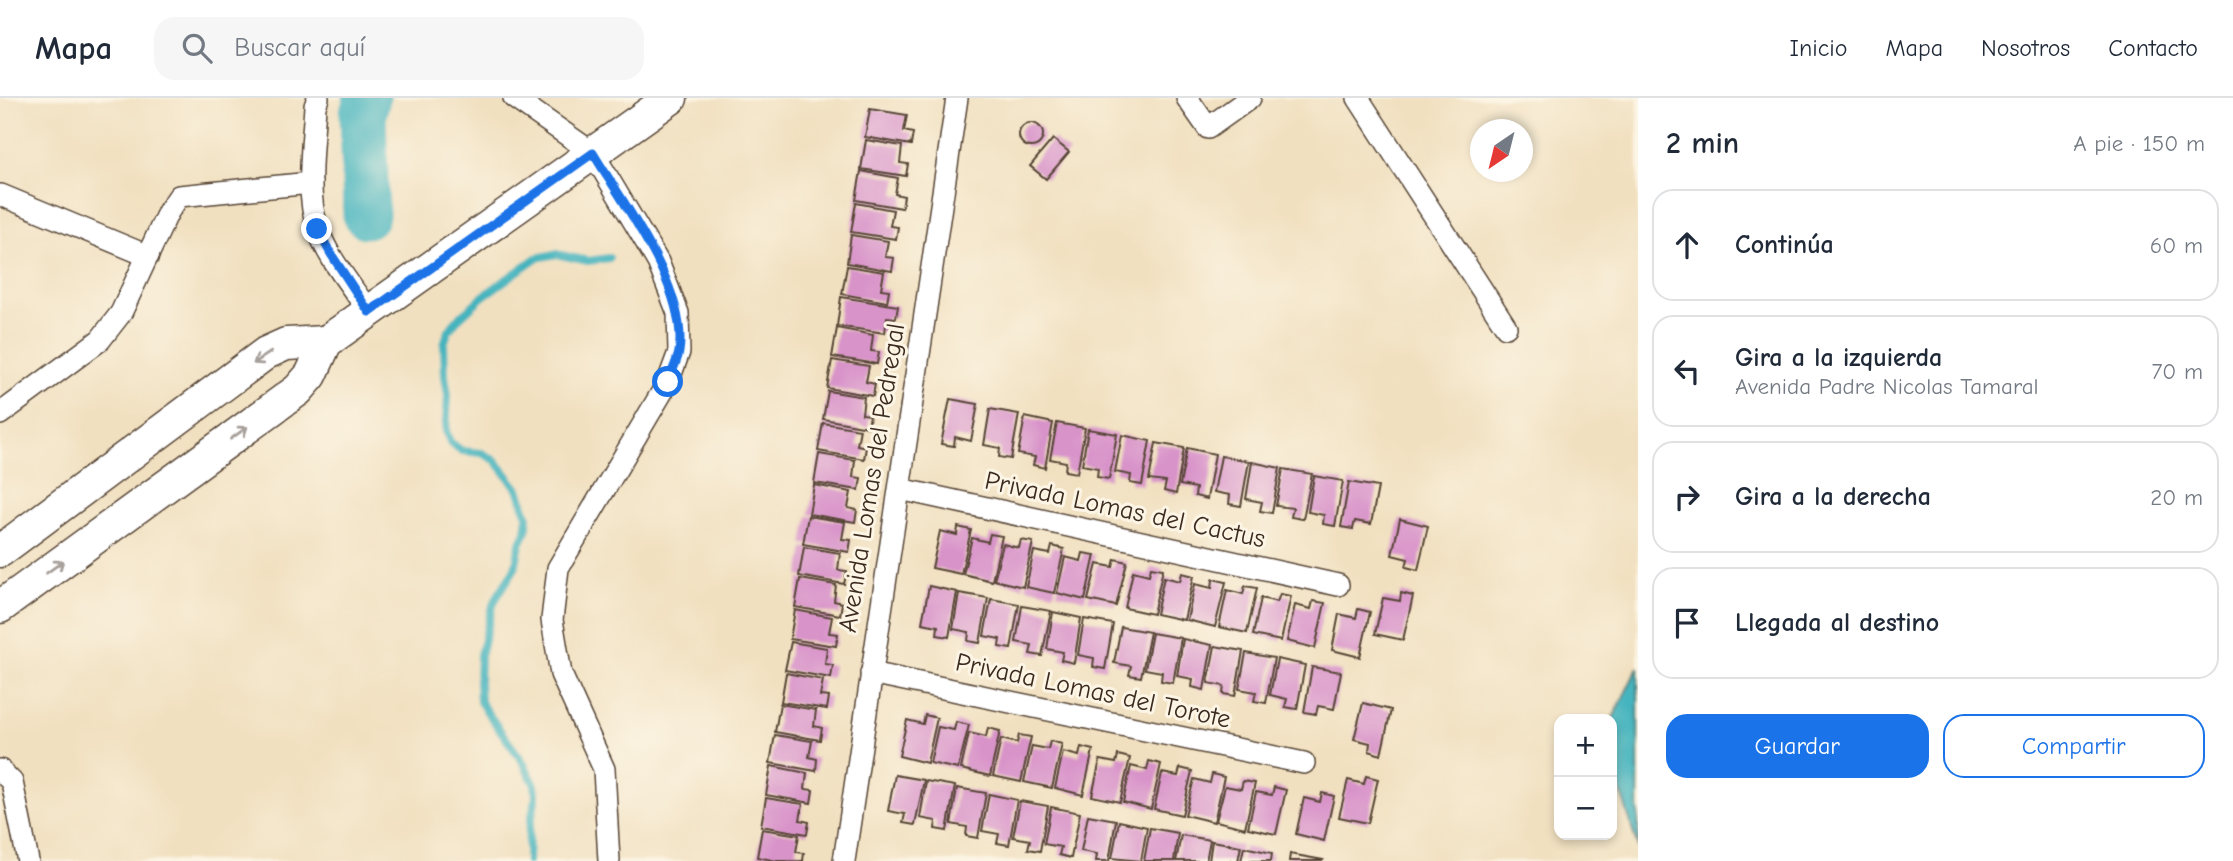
<!DOCTYPE html>
<html lang="es">
<meta charset="utf-8">
<style>
body{margin:0;font-family:"Comic Neue",sans-serif;background:#f6f6f7;color:#1f2937}
.controls{position:absolute;right:21px;bottom:21px;display:grid;overflow:hidden;border-radius:14px;box-shadow:0 4px 10px #0003}
.controls button{width:63px;height:63px;display:grid;place-items:center;padding:0;border:0;border-bottom:2px solid #e0e1e3;background:#fff;color:#1f2937;font:35px sans-serif}
.compass{position:absolute;left:1470px;top:21px;width:63px;height:63px;border-radius:50%;background:#fff;box-shadow:0 4px 10px #0003;rotate:215deg}
.stop{position:absolute;width:21px;height:21px;margin:-16px;border:5px solid #1a73e8;border-radius:50%;background:#fff}
.stop.end{background:#1a73e8;border-color:#fff;box-shadow:0 2px 7px #0008}
.list{margin:0;padding:0;list-style:none}
h2{display:flex;justify-content:space-between;align-items:center;height:91px;margin:0;padding:0 28px;font-size:30px}
h2 small{font-size:23px;font-weight:400;color:#747a83}
.list li{display:grid;grid-template-columns:46px 1fr auto;gap:21px;align-items:center;box-sizing:border-box;height:112px;margin:0 14px 14px;padding:0 14px;border:2px solid #e0e1e3;border-radius:21px}
.list b{display:block;font-size:26px;white-space:nowrap}
.list p{margin:0;font-size:23px;white-space:nowrap;color:#747a83}
.list em{font-size:23px;font-style:normal;color:#747a83}
.actions{display:flex;gap:14px;padding:21px 28px}
.actions a{flex:1;padding:16px 0;border:2px solid #1a73e8;border-radius:21px;text-align:center;font-size:24px;color:#1a73e8}
.actions .main{background:#1a73e8;color:#fff}
.icon{flex:none;width:38px;height:38px;fill:none;stroke:currentColor;stroke-width:2;stroke-linecap:round;stroke-linejoin:round}
.map{position:relative;flex:none;width:1638px;height:763px;overflow:hidden}
header{display:flex;align-items:center;gap:42px;box-sizing:border-box;height:98px;padding:0 35px;background:#fff;border-bottom:2px solid #e0e1e3}
header strong{font-size:33px}
nav{display:flex;gap:38px;margin-inline-start:auto;font-size:24px}
.search{width:490px;height:63px;background:#f6f6f7;display:flex;align-items:center;gap:18px;box-sizing:border-box;padding:0 24px;border-radius:21px;color:#747a83;font-size:26px}
main{display:flex}
aside{flex:1;background:#fff}
.map>svg:first-child{display:block}
</style>
<header>
<strong>Mapa</strong>
<div class="search"><svg class="icon" aria-label="search" viewBox="0 0 24 24"><circle cx="10" cy="10" r="6"/><path d="M15 15l6 6"/></svg>Buscar aquí</div>
<nav><a>Inicio</a><a>Mapa</a><a>Nosotros</a><a>Contacto</a></nav>
</header>
<main>
<div class="map">
<svg width="1638" height="763" viewBox="0 0 1638 763">
<rect width="100%" height="100%" fill="#fcf5e5"/>
<filter id="ink" filterUnits="userSpaceOnUse"><feTurbulence type="fractalNoise" baseFrequency=".0143" numOctaves="2"/><feDisplacementMap in="SourceGraphic" scale="14" xChannelSelector="R" yChannelSelector="G"/><feConvolveMatrix kernelMatrix="1 2 1 2 8 2 1 2 1" color-interpolation-filters="sRGB"/></filter>
<filter id="wash" filterUnits="userSpaceOnUse"><feTurbulence type="fractalNoise" baseFrequency=".00686" numOctaves="4" result="noise"/><feDisplacementMap in="SourceGraphic" scale="28" xChannelSelector="R" yChannelSelector="G"/><feGaussianBlur stdDeviation="1.57" result="paint"/><feColorMatrix in="noise" values="0 0 0 0 0 0 0 0 0 0 0 0 0 0 0 0 0 1.4 0 .05"/><feComposite in="paint" operator="in"/></filter>
<g filter="url(#wash)">
<rect width="100%" height="100%" fill="#f1e0c0"/>
<path fill="#45b4be" stroke="#406f6e" stroke-width="2" d="M1638,569V751L1612,663V622Z"/>
<g fill="none" stroke-linecap="round" stroke-linejoin="round">
<path stroke="#45b4be" stroke-width="8" d="M528,763L529,733L536,698L535,687L523,664L480,604L479,584L480,557L494,504L515,470L520,446L526,434L528,419L518,391L495,362L482,355L462,353L450,344L446,333L448,297L445,278L444,246L448,234L456,223L482,199L536,160L556,156L588,163L609,160"/>
<path stroke="#45b4be" stroke-width="47" d="M366,117L363,15L367,0"/>
</g>
<g id="blocks">
<g fill="#d893c9">
<path d="M870,11L907,17L904,33L913,35L911,47L865,39Z"/>
<circle cx="1031" cy="37" r="12"/>
<path d="M1053,41L1069,54L1046,81L1030,68Z"/>
<path d="M866,42L902,48L900,65L908,66L906,78L861,71Z"/>
<path d="M861,73L898,80L895,96L904,98L902,110L856,102Z"/>
<path d="M856,105L893,112L890,128L898,129L896,141L851,134Z"/>
<path d="M851,137L888,143L885,159L894,160L892,173L847,165Z"/>
<path d="M847,168L884,174L881,191L889,192L887,204L842,196Z"/>
<path d="M841,199L898,208L896,220L887,219L885,235L837,228Z"/>
<path d="M837,230L873,237L871,253L879,254L877,266L832,259Z"/>
<path d="M832,262L869,268L866,284L875,286L873,298L827,290Z"/>
<path d="M828,293L864,299L862,316L870,317L868,329L823,321Z"/>
<path d="M950,301L978,306L971,343L955,339L954,348L941,346Z"/>
<path d="M990,311L1019,316L1011,361L999,359L1000,350L984,347Z"/>
<path d="M1025,319L1053,325L1045,370L1033,367L1035,359L1018,356Z"/>
<path d="M823,325L860,331L857,347L866,349L864,361L818,353Z"/>
<path d="M1057,325L1085,330L1077,375L1065,373L1066,364L1050,361Z"/>
<path d="M1088,331L1117,336L1109,381L1097,379L1098,370L1082,367Z"/>
<path d="M1122,337L1150,343L1142,387L1130,385L1131,377L1115,374Z"/>
<path d="M1156,345L1184,350L1176,396L1164,393L1166,384L1149,382Z"/>
<path d="M1187,350L1215,356L1207,401L1195,398L1196,390L1180,387Z"/>
<path d="M819,356L855,362L853,379L861,380L859,392L814,385Z"/>
<path d="M1221,358L1249,363L1241,408L1229,406L1230,397L1214,394Z"/>
<path d="M1252,364L1280,370L1272,415L1260,413L1262,404L1246,401Z"/>
<path d="M1283,371L1312,376L1303,421L1291,419L1293,410L1276,408Z"/>
<path d="M1314,378L1343,383L1335,428L1323,426L1324,417L1308,414Z"/>
<path d="M1349,384L1378,389L1371,426L1355,423L1353,431L1341,429Z"/>
<path d="M814,387L851,394L848,410L857,412L855,424L809,416Z"/>
<path d="M808,418L845,424L842,441L851,442L849,454L803,446Z"/>
<path d="M1400,421L1428,428L1418,472L1406,469L1408,461L1392,457Z"/>
<path d="M958,429L971,432L961,476L932,470L940,433L957,437Z"/>
<path d="M990,436L1002,438L992,483L963,476L972,440L988,444Z"/>
<path d="M1021,442L1033,444L1023,489L994,482L1003,446L1019,450Z"/>
<path d="M1052,448L1064,451L1054,495L1026,489L1034,453L1050,456Z"/>
<path d="M804,449L840,455L838,472L847,473L844,486L799,478Z"/>
<path d="M1083,455L1095,457L1085,502L1057,495L1065,459L1081,463Z"/>
<path d="M1115,461L1127,464L1116,508L1088,502L1097,466L1113,469Z"/>
<path d="M1151,469L1163,471L1153,516L1125,510L1133,473L1149,477Z"/>
<path d="M1182,475L1194,478L1184,522L1156,516L1164,479L1180,483Z"/>
<path d="M800,481L836,487L834,503L842,505L840,517L795,509Z"/>
<path d="M1213,481L1226,484L1215,529L1187,522L1195,486L1212,490Z"/>
<path d="M929,488L957,494L949,539L937,537L938,528L922,525Z"/>
<path d="M1245,488L1257,490L1247,535L1219,529L1227,492L1243,496Z"/>
<path d="M959,495L988,500L980,545L968,543L969,534L953,531Z"/>
<path d="M1401,495L1413,498L1403,542L1375,536L1383,500L1400,503Z"/>
<path d="M1280,496L1291,498L1281,543L1253,537L1261,500L1277,504Z"/>
<path d="M991,501L1019,506L1011,551L999,549L1000,541L984,538Z"/>
<path d="M1313,503L1325,505L1315,550L1287,543L1295,507L1311,511Z"/>
<path d="M1022,508L1051,513L1042,558L1030,556L1032,547L1016,544Z"/>
<path d="M1358,511L1370,514L1360,559L1332,552L1339,516L1356,520Z"/>
<path d="M795,512L832,519L829,535L838,536L836,548L790,541Z"/>
<path d="M1053,514L1081,520L1074,565L1061,562L1063,554L1047,551Z"/>
<path d="M1084,521L1113,526L1105,571L1093,569L1094,560L1078,557Z"/>
<path d="M1121,529L1150,534L1141,579L1129,577L1131,568L1114,565Z"/>
<path d="M1152,535L1181,540L1173,585L1161,583L1162,574L1145,571Z"/>
<path d="M1183,541L1212,547L1204,592L1192,589L1193,581L1177,578Z"/>
<path d="M791,544L827,550L825,566L833,567L831,580L785,572Z"/>
<path d="M1215,548L1243,553L1235,598L1223,596L1224,588L1208,585Z"/>
<path d="M1246,555L1274,560L1266,605L1254,603L1256,594L1239,591Z"/>
<path d="M1277,561L1305,567L1297,611L1285,609L1287,601L1270,597Z"/>
<path d="M1312,569L1341,574L1334,611L1318,608L1316,616L1304,614Z"/>
<path d="M786,575L823,582L820,598L829,599L827,611L781,604Z"/>
<path d="M1363,605L1391,612L1381,657L1369,653L1370,645L1354,641Z"/>
<path d="M780,606L816,612L814,628L822,630L820,642L775,634Z"/>
<path d="M925,617L937,620L927,665L899,658L907,622L923,626Z"/>
<path d="M956,624L969,627L958,671L930,665L938,629L954,632Z"/>
<path d="M988,630L1000,633L990,678L961,671L969,635L986,639Z"/>
<path d="M775,637L812,643L809,659L817,661L816,673L770,665Z"/>
<path d="M1019,637L1031,639L1021,684L993,678L1001,641L1017,645Z"/>
<path d="M1050,643L1062,646L1052,690L1024,684L1032,648L1048,651Z"/>
<path d="M1081,649L1093,652L1083,697L1055,690L1063,654L1079,658Z"/>
<path d="M1118,657L1130,660L1120,704L1092,698L1100,662L1116,665Z"/>
<path d="M1149,663L1161,666L1151,711L1123,704L1131,668L1147,672Z"/>
<path d="M771,668L807,675L805,691L813,692L811,705L766,697Z"/>
<path d="M1180,670L1192,673L1182,717L1154,711L1162,675L1178,678Z"/>
<path d="M1212,676L1224,679L1214,724L1185,717L1194,681L1210,685Z"/>
<path d="M895,677L924,682L915,727L903,725L905,716L888,713Z"/>
<path d="M1366,678L1378,681L1368,725L1339,719L1348,682L1364,686Z"/>
<path d="M926,683L955,688L947,733L935,731L936,723L920,720Z"/>
<path d="M1243,683L1255,685L1245,730L1216,723L1225,688L1241,691Z"/>
<path d="M1274,689L1286,692L1276,736L1248,730L1256,694L1272,697Z"/>
<path d="M957,690L986,695L978,740L966,738L967,729L951,726Z"/>
<path d="M1322,695L1334,698L1324,743L1296,736L1304,700L1320,704Z"/>
<path d="M989,696L1017,702L1009,747L997,745L999,736L982,733Z"/>
<path d="M766,700L803,706L800,722L809,724L807,736L761,728Z"/>
<path d="M1020,703L1048,708L1040,753L1028,751L1030,742L1013,739Z"/>
<path d="M1051,709L1080,715L1071,760L1059,757L1061,749L1044,746Z"/>
<path d="M1088,717L1116,722L1109,763H1096L1097,756L1081,753Z"/>
<path d="M1119,723L1147,729L1141,763L1112,760Z"/>
<path d="M1150,730L1178,735L1174,763H1144Z"/>
<path d="M762,731L799,737L796,754L804,755L803,763H777L757,759Z"/>
<path d="M1181,737L1210,742L1206,763H1176Z"/>
<path d="M1212,743L1241,748L1238,763H1209Z"/>
<path d="M1244,749L1272,755L1271,763H1241Z"/>
<path d="M1290,756L1323,762L1322,763H1289Z"/>
</g>
</g>
</g>
<g filter="url(#ink)">
<use href="#blocks" fill-opacity="0" stroke="#564536" stroke-width="2"/>
<g fill="none" stroke-linecap="round" stroke-linejoin="round">
<g stroke="#564536" stroke-width="24">
<g id="street">
<path d="M318,0L315,8C313,45 305,96 318,131C328,161 352,188 369,214"/>
<path d="M514,0L593,55L658,164L678,215L679,254L668,284L558,470L552,522L561,576L604,671L609,763"/>
<path d="M1187,0L1208,30L1250,0"/>
<path d="M1358,0L1506,229"/>
<path d="M1,97L148,158"/>
<path d="M0,316L100,242L121,215L168,114L179,98L311,85"/>
<path d="M900,391L1338,487"/>
<path d="M871,575L1304,665"/>
<path d="M0,672L12,684L28,763"/>
<path d="M844,763L957,0"/>
</g>
</g>
<g stroke="#564536" stroke-width="35">
<g id="secondary">
<path d="M0,453L266,255L286,246L326,244"/>
<path d="M0,509L298,292L311,277L326,244L671,0"/>
</g>
</g>
<use href="#street" stroke="#fff" stroke-width="21"/>
<use href="#secondary" stroke="#fff" stroke-width="32"/>
</g>
<defs><path id="oneway-shaft" d="M-6 0H5M1.5-3L5.5 0L1.5 3" fill="none" stroke-width="1.6" stroke-linecap="round" stroke-linejoin="round" transform="scale(1.75)"/></defs>
<g stroke="#a79f9a">
<use href="#oneway-shaft" transform="translate(262 260) rotate(146)"/>
<use href="#oneway-shaft" transform="translate(239 335) rotate(-36)"/>
<use href="#oneway-shaft" transform="translate(55 469) rotate(-36)"/>
</g>
</g>
<g fill="none" stroke-linecap="round" stroke-linejoin="round" filter="url(#ink)">
<path stroke="#1a73e8" stroke-width="9" d="M317,131L331,156L369,214L593,55C624,107 689,192 679,254C677,264 671,275 668,284"/>
</g>
<g text-anchor="middle" dominant-baseline="central" stroke-width="6" stroke-linejoin="round" paint-order="stroke">
<g font-size="26" fill="#3b2a1e" stroke="#fcf5e5">
<text transform="translate(872 380) rotate(-81)">Avenida Lomas del Pedregal</text>
<text transform="translate(1125 412) rotate(12)">Privada Lomas del Cactus</text>
<text transform="translate(1093 593) rotate(12)">Privada Lomas del Torote</text>
</g>
</g>
</svg>
<div class="controls">
<button>+</button>
<button>−</button>
</div>
<svg class="compass" viewBox="-18 -18 36 36"><path d="M0-13l5 13h-10z" fill="#e53935"/><path d="M0 13l5-13h-10z" fill="#747a83"/></svg>
<div class="stop" style="left:668px;top:284px"></div>
<div class="stop end" style="left:317px;top:131px"></div>
</div>
<aside>
<h2>2 min<small>A pie · 150 m</small></h2>
<ul class="list">
<li><svg class="icon" aria-label="ahead" viewBox="0 0 24 24"><path d="M12 20V5M6 11l6-6 6 6"/></svg><div><b>Continúa</b></div><em>60 m</em></li>
<li><svg class="icon" aria-label="left" viewBox="0 0 24 24"><path d="M17 20v-9H6M10 6l-5 5 5 5"/></svg><div><b>Gira a la izquierda</b><p>Avenida Padre Nicolas Tamaral</p></div><em>70 m</em></li>
<li><svg class="icon" aria-label="right" viewBox="0 0 24 24"><path d="M7 20v-9h11M14 6l5 5-5 5"/></svg><div><b>Gira a la derecha</b></div><em>20 m</em></li>
<li><svg class="icon" aria-label="arrive" viewBox="0 0 24 24"><path d="M6 21V4h12l-3 4 3 4H6"/></svg><div><b>Llegada al destino</b></div></li>
</ul>
<div class="actions"><a class="main">Guardar</a><a>Compartir</a></div>
</aside>
</main>
